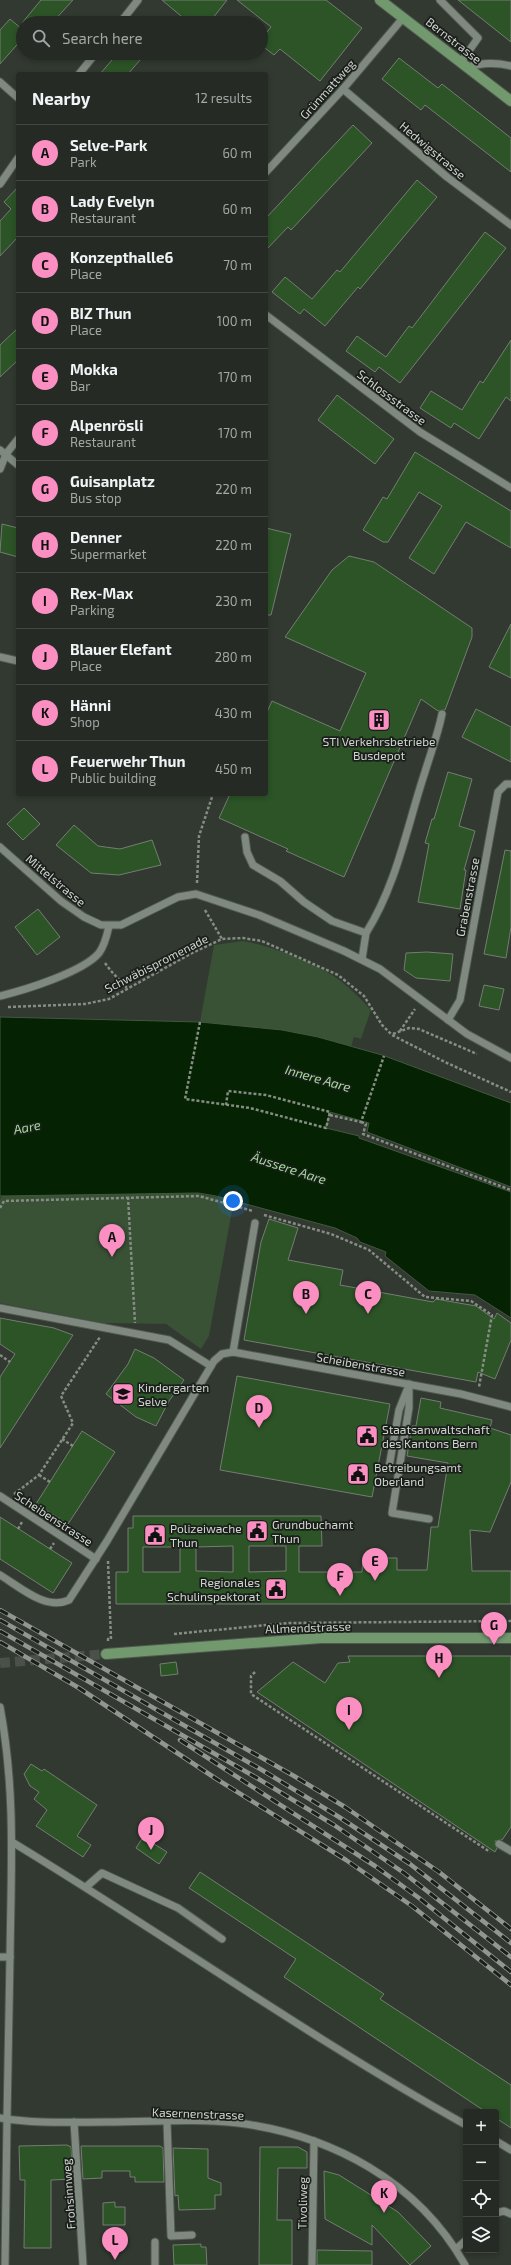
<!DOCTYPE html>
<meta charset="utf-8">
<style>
body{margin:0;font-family:"Exo 2",sans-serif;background:#313731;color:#f1f3f6}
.controls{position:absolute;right:12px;bottom:12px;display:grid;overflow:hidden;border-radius:4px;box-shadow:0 2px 6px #0003}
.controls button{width:36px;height:36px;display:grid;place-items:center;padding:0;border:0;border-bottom:1px solid #424741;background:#252b24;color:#f1f3f6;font:20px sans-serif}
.you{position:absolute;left:233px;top:1201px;width:14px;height:14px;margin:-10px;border:3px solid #fff;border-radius:50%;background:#1a73e8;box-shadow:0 0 0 6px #1a73e833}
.badge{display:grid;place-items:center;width:26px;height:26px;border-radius:50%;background:#fc8fc2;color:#111;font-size:13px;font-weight:700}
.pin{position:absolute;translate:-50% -33px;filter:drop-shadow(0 1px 2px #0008)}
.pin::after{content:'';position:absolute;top:21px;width:14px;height:12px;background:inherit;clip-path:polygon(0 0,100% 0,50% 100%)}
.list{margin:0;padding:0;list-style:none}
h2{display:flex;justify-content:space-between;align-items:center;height:52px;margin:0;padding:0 16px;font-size:17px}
h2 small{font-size:13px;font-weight:400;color:#a3a7a6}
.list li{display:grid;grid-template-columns:26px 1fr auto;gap:12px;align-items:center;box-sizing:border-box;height:56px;padding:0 16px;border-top:1px solid #424741}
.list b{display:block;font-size:15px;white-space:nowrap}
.list p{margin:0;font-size:13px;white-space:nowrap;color:#a3a7a6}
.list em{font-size:13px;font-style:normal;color:#a3a7a6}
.icon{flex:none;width:22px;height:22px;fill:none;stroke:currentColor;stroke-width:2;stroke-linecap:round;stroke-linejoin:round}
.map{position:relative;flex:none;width:511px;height:2265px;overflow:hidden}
.search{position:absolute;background:#252b24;box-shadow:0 2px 6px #0003;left:16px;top:16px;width:252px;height:44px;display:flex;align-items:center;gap:10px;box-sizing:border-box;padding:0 14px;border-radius:22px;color:#a3a7a6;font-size:15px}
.panel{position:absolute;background:#252b24;box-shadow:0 2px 6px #0003;left:16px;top:72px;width:252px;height:724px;border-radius:4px}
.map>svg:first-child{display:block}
</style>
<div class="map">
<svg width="511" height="2265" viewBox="0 0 511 2265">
<rect width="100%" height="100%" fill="#313930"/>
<g fill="#395135">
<path d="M243,941C272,946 319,964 342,982C352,990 362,1000 371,1010L361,1039L354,1037L351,1047L282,1030L200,1022L214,945Z"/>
<path d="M186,1192L234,1200L209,1336L201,1349L166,1324L103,1323L0,1303V1199L2,1196Z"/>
</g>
<path fill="#052202" stroke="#425840" d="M0,1017L200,1022L282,1030L318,1037L382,1055L511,1103V1187L367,1132L369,1123L330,1112L326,1128L359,1136V1138L511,1192V1318L475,1295L429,1291L385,1256L386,1252L360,1242L357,1238L335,1228L216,1196L198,1193L0,1196Z"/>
<g fill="#2c5427" stroke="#747d72" fill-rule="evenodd">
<path d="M41,0H73L52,23H22Z"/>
<path d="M162,0H227L209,23H175L181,16Z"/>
<path d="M237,0H326L362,28L320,81L280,49L274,55L261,45V39L271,27Z"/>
<path d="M458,0H511V42Z"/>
<path d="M10,19L23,30V38L0,64V30Z"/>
<path d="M118,53H146L128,74H100Z"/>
<path d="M399,58L438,88L442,84L511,138V172L425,105L421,110L382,79Z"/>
<path d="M353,125L372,143L291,230L288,227L266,250V218Z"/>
<path d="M417,180L437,197L360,289L358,287L325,326L304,309L300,314L272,292L285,277L312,299L337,270L340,272Z"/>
<path d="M18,187V237L0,256V221L11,209L4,202Z"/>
<path d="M485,232L506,248L400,383L379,367L375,372L346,351L357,336L386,357L409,326L412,328Z"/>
<path d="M18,328V360L0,377V345Z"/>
<path d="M511,340V401L506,397L479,439L454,423L451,428L420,408L431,391L462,410L480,381L483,383Z"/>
<path d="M337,395L394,439L375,464L318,420Z"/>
<path d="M415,452L511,511V548L466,522L434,574L409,558L442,506L419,492L388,542H383L363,530L383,497L387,499Z"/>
<path d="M2,524L18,528V557L0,552Z"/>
<path d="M266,528L291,534L271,615H266Z"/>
<path d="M349,556L374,562L472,628V637L445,710L438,711L421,699L344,877L286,851L288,849L219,818L230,794H266V714L272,701L340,731L366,673L285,637L332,570Z"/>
<path d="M511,624V678L489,667Z"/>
<path d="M476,709L511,727V762L462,737Z"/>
<path d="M448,772L472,779L459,826L475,831L464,870H466L460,909L418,902L429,844L425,843L432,819H434Z"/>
<path d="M24,808L40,824L23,840L7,824Z"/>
<path d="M74,825L98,846L120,849L152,840L161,865L119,875L91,873L56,845Z"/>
<path d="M505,850L511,851V927L506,958L484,954Z"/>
<path d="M38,909L60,937L37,955L15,927Z"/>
<path d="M427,952L453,954L450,981L416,978L404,970L406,953Z"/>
<path d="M484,985L504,989L499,1010L479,1006Z"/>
<path d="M269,1219L298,1228L288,1260L343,1270L340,1285L433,1302L436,1299L476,1306L494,1319L497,1313L511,1323V1340L495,1379L478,1372L476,1382L244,1340L261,1242Z"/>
<path d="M0,1318L54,1328L73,1335L0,1448V1377L15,1354L0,1344Z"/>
<path d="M135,1349L154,1358L184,1380L169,1401L156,1426L136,1417L106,1394L128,1364Z"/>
<path d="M237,1376L390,1404L372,1497L220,1470Z"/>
<path d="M421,1398L441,1402L440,1408L492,1420L490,1428L511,1435V1482L490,1532L470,1530L472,1571H511V1604H116V1572H128V1528H133V1516H321L322,1546H299V1572H362L363,1558H397V1570H427L431,1527H438L448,1463L407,1456L412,1426H416ZM233,1546V1572L196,1571V1547ZM249,1546H286V1571L249,1572ZM143,1547H180V1572H143Z"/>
<path d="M82,1431L115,1452L68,1524L36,1504Z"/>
<path d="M0,1517L72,1563L53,1593L0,1559Z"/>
<path d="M348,1656H511V1827L502,1840L495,1841L497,1848L495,1852L257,1692L293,1662L325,1683L338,1663L350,1662Z"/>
<path d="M176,1662L178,1674L161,1676L160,1664Z"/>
<path d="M31,1764L42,1771L44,1769L97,1805L77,1836L91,1845L83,1857L36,1826L47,1810L34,1799L39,1792L30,1786L24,1774Z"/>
<path d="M143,1837L167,1852L159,1864L136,1848Z"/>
<path d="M200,1872L384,1994L380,1999L511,2085V2128L496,2118V2112H486L284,1977L296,1959L189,1888Z"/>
<path d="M67,2145L71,2147L73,2179L51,2180V2248H24L25,2180H20L19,2146Z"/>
<path d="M81,2146H160L163,2148L164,2182H135V2177H130V2171H102V2178L83,2179Z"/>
<path d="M260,2147H298L307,2152V2168H278L277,2220H292V2265H259Z"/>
<path d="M173,2148L208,2149V2178L221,2183V2195H215V2209L179,2210L178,2195L175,2196Z"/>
<path d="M324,2171L339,2175L398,2212L431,2246L410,2265L372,2225V2245L325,2219Z"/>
<path d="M115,2202V2207H125V2225H103V2203Z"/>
<path d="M201,2244V2247H206L207,2265H174L173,2245Z"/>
<path d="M317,2250L372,2251V2265H317Z"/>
</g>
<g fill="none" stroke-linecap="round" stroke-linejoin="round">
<path stroke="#495148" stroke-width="10" stroke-dasharray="10 5" stroke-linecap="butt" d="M0,1663L106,1654"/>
<g stroke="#50574f" stroke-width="9">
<g id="minor">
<path d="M440,0L478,38L461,62"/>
<path d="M120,23L138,0"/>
<path d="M467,67C483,63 495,62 511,66"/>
<path d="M79,74L96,53"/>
<path d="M0,82L18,98"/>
<path d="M343,89L447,177L511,225"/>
<path d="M266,172L343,89L403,18"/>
<path d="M0,184L18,158"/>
<path d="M266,315L420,432L511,488"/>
<path d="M0,450L18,465"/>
<path d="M0,469L6,454L18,439"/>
<path d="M0,657L18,661"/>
<path d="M245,837L247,852L253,865L280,881L304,902L332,921L366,933L362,959"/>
<path d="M0,847L61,901L84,917L101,925H121L178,897L196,894L259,915L344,951L380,969L467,1034L511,1058"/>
<path d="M366,933C397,884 407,826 425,772C431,752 438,734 442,714"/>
<path d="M0,996C25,990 83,972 99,953C105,945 107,935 109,926"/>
<path d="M448,1020L460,1000L498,792L506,784H511"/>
<path d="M0,1308L169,1340L211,1366"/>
<path d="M233,1352L255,1223"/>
<path d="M409,1384V1408L392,1513L429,1519"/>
<path d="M389,1467L399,1410L407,1390"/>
<path d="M0,1496L96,1559"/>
<path d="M0,1575C20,1587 46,1611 69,1600L107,1541L214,1361L222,1354L233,1352L461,1394L511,1407"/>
<path d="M0,1707C16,1792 11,1870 10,1957C8,2060 6,2162 5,2265"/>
<path d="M12,1842C164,1934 310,2038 466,2125"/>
<path d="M499,1844L511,1851"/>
<path d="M86,1887L102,1873L178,1908L222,1939"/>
<path d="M0,1957H10"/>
<path d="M0,2118C35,2124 73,2122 108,2122C151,2122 196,2118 238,2123C331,2135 418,2181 465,2265"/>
<path d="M74,2122L83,2265"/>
<path d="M167,2122L171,2236L192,2235"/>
<path d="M496,2141L511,2150"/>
<path d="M496,2213L504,2211L511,2214"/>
<path d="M155,2242V2265"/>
<path d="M456,2249L466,2240"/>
<path d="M312,2265L314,2141"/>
</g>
</g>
<g stroke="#50574f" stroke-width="12">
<g id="major">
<path d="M380,0L511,101"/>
<path d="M106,1654L321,1638H511"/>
</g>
</g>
<g stroke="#868d85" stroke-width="2.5" stroke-dasharray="3 2" stroke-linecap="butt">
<path d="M197,883L199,836L213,794"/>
<path d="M205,910L222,939"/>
<path d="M105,963L111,971L127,988"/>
<path d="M8,1007L85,1004L109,999L192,953L222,939L243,938L262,941L338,975L364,996L382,1025L392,1035L447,1063L511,1092"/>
<path d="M200,1022L185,1099L250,1108L326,1128L330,1112L266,1095L228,1091L226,1105"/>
<path d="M400,1031L415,1009"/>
<path d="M393,1034L409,1028L419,1029L477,1054"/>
<path d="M330,1115L361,1122L384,1056"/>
<path d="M361,1122L366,1124L363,1134L511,1190"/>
<path d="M128,1197L135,1323"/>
<path d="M0,1208L4,1201L199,1196L253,1211"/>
<path d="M264,1215L331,1234L369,1250L425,1297L471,1301L492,1315L479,1387"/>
<path d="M0,1355L10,1362"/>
<path d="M62,1439L73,1446"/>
<path d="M39,1475L50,1482"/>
<path d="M14,1494L39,1475L73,1423L61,1396L100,1337"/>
<path d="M18,1529L22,1522"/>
<path d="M50,1549L54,1543"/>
<path d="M108,1561L111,1639H108V1641"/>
<path d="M174,1634L288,1623L511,1621"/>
<path d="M255,1672L251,1676V1694L490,1852"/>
</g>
<use href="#minor" stroke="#80897f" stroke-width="7"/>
<use href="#major" stroke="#72986d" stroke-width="10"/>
<g stroke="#919790" stroke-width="4.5">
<g id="rail">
<path d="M0,1610L294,1776L345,1807L439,1872L511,1929"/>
<path d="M0,1620L262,1770L339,1817L410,1864L511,1943"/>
<path d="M0,1631L257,1778L334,1825L404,1873L511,1957"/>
<path d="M0,1642L79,1688L215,1778L346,1860L412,1906L511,1985"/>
<path d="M180,1740L375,1866L419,1898L511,1972"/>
</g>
</g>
<use href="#rail" stroke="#1b1f1b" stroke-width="3" stroke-dasharray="9" stroke-linecap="butt"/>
</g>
<defs>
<g id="building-square" transform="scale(1.15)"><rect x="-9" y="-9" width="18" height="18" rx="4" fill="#fc8fc2" stroke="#1b1f1b"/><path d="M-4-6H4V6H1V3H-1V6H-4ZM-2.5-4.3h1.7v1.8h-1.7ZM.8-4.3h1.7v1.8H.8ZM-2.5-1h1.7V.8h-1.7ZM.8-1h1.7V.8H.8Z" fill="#111"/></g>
<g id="school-square" transform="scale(1.15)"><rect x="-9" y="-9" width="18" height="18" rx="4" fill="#fc8fc2" stroke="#1b1f1b"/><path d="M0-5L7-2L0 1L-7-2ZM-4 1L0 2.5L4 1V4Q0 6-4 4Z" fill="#111"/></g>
<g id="civic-square" transform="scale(1.15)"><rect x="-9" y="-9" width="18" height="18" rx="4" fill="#fc8fc2" stroke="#1b1f1b"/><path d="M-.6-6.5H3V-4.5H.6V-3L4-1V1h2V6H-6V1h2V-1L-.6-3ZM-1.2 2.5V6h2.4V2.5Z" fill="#111"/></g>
</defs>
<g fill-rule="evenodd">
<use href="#building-square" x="379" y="720"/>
<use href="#school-square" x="123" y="1394"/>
<use href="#civic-square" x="367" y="1436"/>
<use href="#civic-square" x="358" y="1474"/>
<use href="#civic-square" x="257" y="1531"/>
<use href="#civic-square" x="155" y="1535"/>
<use href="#civic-square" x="276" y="1589"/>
</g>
<g text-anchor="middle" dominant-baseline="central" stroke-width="3.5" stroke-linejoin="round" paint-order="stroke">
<g font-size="12" fill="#d1d6d0" stroke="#1b1f1b">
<text transform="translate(454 40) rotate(38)">Bernstrasse</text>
<text transform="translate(327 89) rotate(-48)">Grünmattweg</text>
<text transform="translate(433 150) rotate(40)">Hedwigstrasse</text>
<text transform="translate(392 397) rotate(37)">Schlossstrasse</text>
<text transform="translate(56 880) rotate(40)">Mittelstrasse</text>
<text transform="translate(467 897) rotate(-79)">Grabenstrasse</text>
<text transform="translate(156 963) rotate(-27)">Schwäbispromenade</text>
<text transform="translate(361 1364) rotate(10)">Scheibenstrasse</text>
<text transform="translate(54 1518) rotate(33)">Scheibenstrasse</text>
<text transform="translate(308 1627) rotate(-2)">Allmendstrasse</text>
<text transform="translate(198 2113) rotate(2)">Kasernenstrasse</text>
<text transform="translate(68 2194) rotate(-94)">Frohsinnweg</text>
<text transform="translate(302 2203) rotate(-89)">Tivoliweg</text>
</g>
<g font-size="12" fill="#d1d6d0" stroke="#1b1f1b" text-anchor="start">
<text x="379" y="741" text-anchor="middle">STI Verkehrsbetriebe<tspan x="379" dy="14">Busdepot</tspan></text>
<text x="138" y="1387">Kindergarten<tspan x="138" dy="14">Selve</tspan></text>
<text x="382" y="1429">Staatsanwaltschaft<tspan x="382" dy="14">des Kantons Bern</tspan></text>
<text x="374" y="1467">Betreibungsamt<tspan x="374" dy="14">Oberland</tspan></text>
<text x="272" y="1524">Grundbuchamt<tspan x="272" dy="14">Thun</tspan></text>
<text x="170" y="1528">Polizeiwache<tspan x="170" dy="14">Thun</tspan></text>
<text x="260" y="1582" text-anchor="end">Regionales<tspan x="260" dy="14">Schulinspektorat</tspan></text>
</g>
<g font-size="13" font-style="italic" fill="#a1de98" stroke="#1b1f1b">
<text transform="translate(318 1078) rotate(16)">Innere Aare</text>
<text transform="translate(27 1127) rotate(-11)">Aare</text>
<text transform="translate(289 1168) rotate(18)">Äussere Aare</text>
</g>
</g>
</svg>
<div class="controls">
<button>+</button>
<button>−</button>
<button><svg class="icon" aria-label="locate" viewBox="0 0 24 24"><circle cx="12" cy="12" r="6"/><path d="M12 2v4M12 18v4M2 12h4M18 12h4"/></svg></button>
<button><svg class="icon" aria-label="layers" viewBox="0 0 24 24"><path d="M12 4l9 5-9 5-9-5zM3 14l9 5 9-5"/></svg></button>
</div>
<div class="you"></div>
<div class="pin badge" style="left:112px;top:1257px">A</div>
<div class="pin badge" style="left:306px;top:1314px">B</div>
<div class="pin badge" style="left:368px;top:1314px">C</div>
<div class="pin badge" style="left:259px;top:1428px">D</div>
<div class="pin badge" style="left:375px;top:1581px">E</div>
<div class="pin badge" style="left:340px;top:1596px">F</div>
<div class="pin badge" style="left:494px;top:1645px">G</div>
<div class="pin badge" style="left:439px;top:1678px">H</div>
<div class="pin badge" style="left:349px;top:1730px">I</div>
<div class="pin badge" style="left:151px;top:1850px">J</div>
<div class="pin badge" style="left:384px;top:2213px">K</div>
<div class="pin badge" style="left:115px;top:2260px">L</div>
<div class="search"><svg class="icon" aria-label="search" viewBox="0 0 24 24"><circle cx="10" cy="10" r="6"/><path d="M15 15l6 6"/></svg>Search here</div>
<section class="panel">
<h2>Nearby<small>12 results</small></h2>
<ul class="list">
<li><span class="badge">A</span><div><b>Selve-Park</b><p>Park</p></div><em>60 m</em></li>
<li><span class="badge">B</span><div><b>Lady Evelyn</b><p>Restaurant</p></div><em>60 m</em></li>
<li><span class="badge">C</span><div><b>Konzepthalle6</b><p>Place</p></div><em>70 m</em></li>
<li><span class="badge">D</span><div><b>BIZ Thun</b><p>Place</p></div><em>100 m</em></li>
<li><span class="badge">E</span><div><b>Mokka</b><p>Bar</p></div><em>170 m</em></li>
<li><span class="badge">F</span><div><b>Alpenrösli</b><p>Restaurant</p></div><em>170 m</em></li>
<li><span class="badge">G</span><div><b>Guisanplatz</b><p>Bus stop</p></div><em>220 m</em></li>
<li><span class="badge">H</span><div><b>Denner</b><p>Supermarket</p></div><em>220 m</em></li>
<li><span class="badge">I</span><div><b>Rex-Max</b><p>Parking</p></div><em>230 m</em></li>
<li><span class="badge">J</span><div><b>Blauer Elefant</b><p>Place</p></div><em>280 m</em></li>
<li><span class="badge">K</span><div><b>Hänni</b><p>Shop</p></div><em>430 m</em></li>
<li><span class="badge">L</span><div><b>Feuerwehr Thun</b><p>Public building</p></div><em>450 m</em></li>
</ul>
</section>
</div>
